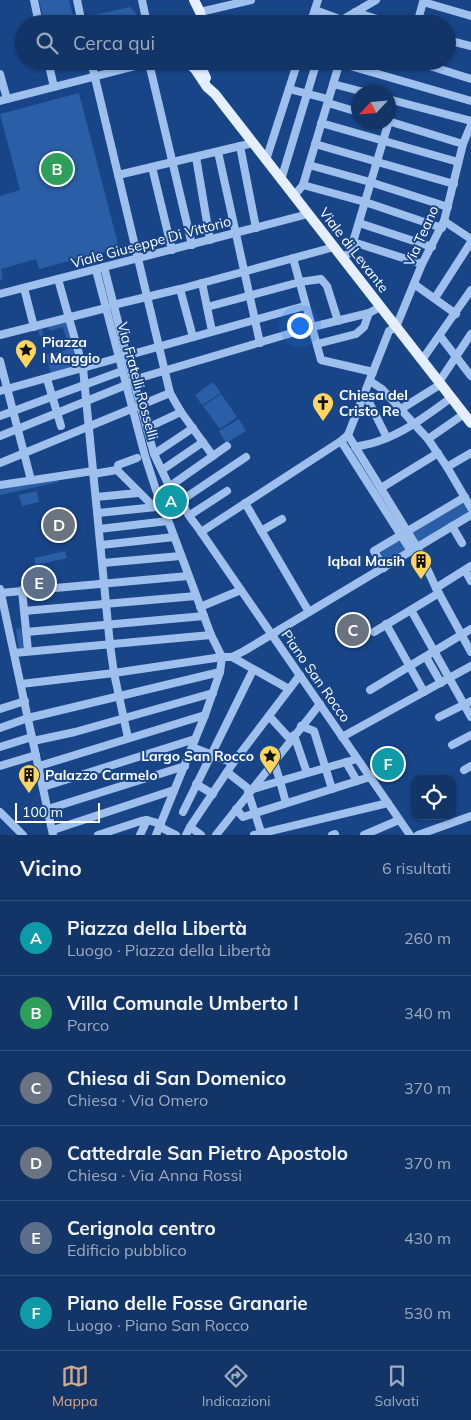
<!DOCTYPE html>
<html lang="it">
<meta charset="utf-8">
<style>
body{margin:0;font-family:Mulish,sans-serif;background:#1b3c6c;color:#f1f3f6}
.controls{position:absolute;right:15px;bottom:15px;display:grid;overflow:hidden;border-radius:10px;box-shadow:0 1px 4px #0004}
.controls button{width:45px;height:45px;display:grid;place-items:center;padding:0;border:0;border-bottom:1px solid #314f7a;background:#123466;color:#f1f3f6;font:25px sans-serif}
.compass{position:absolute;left:351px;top:85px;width:45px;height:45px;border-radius:50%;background:#123466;box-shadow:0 1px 4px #0004;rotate:244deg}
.scale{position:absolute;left:15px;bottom:12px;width:85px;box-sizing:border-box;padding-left:5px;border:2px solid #fff;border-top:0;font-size:14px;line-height:18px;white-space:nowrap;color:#fff;-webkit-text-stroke:4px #184588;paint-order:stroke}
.you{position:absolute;left:299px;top:325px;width:18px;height:18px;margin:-12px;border:4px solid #fff;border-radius:50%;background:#1a73e8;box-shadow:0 0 0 8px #1a73e833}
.badge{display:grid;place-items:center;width:32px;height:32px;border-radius:50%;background:#d6ab8b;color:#fff;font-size:16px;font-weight:700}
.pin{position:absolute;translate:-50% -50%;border:2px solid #fff;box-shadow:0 1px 5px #0006}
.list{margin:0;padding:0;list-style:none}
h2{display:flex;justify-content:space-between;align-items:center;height:65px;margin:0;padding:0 20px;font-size:21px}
h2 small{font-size:16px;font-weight:400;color:#9caabf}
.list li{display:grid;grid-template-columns:32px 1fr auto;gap:15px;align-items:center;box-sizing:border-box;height:75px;padding:0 20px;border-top:1px solid #314f7a}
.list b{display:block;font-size:19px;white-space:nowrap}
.list p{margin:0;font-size:16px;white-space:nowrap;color:#9caabf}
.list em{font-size:16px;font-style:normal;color:#9caabf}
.icon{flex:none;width:28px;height:28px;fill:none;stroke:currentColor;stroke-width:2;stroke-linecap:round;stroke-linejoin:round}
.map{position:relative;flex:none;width:471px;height:835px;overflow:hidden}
.search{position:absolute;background:#123466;box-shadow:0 1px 4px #0004;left:15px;right:15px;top:15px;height:55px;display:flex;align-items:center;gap:12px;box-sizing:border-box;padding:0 18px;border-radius:28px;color:#9caabf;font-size:19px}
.sheet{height:515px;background:#123466}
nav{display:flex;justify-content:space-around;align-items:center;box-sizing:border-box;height:70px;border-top:1px solid #314f7a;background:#123466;font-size:14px;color:#9caabf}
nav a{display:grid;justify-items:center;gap:2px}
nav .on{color:#d6ab8b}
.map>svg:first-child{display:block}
</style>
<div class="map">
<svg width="471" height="835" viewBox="0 0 471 835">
<rect width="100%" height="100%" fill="#184588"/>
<g fill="#2a5ea6">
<path d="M39,0H69L75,24H45Z"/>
<path d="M130,7L137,15L139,24H86L84,17Z"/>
<path d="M79,93L119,248L39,269L36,259L1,269L3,279L0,280V196L20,190L0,114Z"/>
<path d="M67,322L80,366L51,375L46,355L49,354L50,359L53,358L52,354L66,350L63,339L66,338L63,327L50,331L48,327L42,329L43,335L40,336L38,329Z"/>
<path d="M213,382L221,393L202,405L195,395Z"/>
<path d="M221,394L237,417L220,429L203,406Z"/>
<path d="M239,419L246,431L226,443L219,431Z"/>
<path d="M356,448L407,530L465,497L471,508V515L384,568L374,551L401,535L349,453Z"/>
<path d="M57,476L58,482L0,495V485Z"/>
<path d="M37,491L39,502L22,506L19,495Z"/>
<path d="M65,551L67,558L36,565L34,558Z"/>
<path d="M21,628L23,648L19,649L16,629Z"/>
</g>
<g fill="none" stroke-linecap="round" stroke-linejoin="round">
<g stroke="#9fc0ed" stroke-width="8">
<path d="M34,0L39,24"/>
<path d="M77,0L82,24"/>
<path d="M142,0L147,24"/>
<path d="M315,10L342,20L376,0"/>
<path d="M200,12L251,0"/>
<path d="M355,12L393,24"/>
<path d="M310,24L318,0"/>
<path d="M417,24L423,2L471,16"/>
<path d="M447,40L471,46"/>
<path d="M48,61L54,87"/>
<path d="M91,61L170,393L181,412L213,456"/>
<path d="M333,61L471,101"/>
<path d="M414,61L471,79"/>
<path d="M149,63L192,245"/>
<path d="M0,74L7,99"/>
<path d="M333,84L364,92"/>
<path d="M289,89L328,99"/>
<path d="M388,99L471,121"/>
<path d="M0,101L155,61"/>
<path d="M328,103L358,112"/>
<path d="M388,121L463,144"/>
<path d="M321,123L458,162"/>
<path d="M315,144L454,184"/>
<path d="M240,146L256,228"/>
<path d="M218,152L260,343"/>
<path d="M196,157L210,240"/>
<path d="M266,160L298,61"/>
<path d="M309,165L370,182L448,207"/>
<path d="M152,167L172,250"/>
<path d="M118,175L253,143"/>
<path d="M281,180L317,61"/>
<path d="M303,185L365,202L442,228"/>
<path d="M294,196L303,185L340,61"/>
<path d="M444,221L471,239"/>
<path d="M359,223L432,247"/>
<path d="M353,242L422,264"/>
<path d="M293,258L321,360L373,372"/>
<path d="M342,258L348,254L353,242L389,121"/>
<path d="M104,267L127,357L154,454L171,490"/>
<path d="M96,270L145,456L159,499L160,507L165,512L172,514L179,510L182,504"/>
<path d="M58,279L83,368L110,645L114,673L128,738"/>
<path d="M202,283L212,331"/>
<path d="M414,284L456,314"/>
<path d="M24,288L34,327"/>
<path d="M180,289L193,337"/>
<path d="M0,294L308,214"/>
<path d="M435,298L471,242"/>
<path d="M113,305L180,289L334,247"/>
<path d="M207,307L300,282L321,279L327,286L338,321"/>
<path d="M0,335L106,308"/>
<path d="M440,336L471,376"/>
<path d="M317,344L356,334L364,327L369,313"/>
<path d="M422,360L471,290"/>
<path d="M0,361L31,480"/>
<path d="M47,379L61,426"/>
<path d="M133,380L312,327L369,313L380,307"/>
<path d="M370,381L382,389L428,439L447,467L471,508"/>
<path d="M439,382L471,334"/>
<path d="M0,391L301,307"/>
<path d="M365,394L387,438"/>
<path d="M401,409L441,384"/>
<path d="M0,416L122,371"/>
<path d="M147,428L181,412"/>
<path d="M348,435L417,547L436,588L471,652"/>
<path d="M0,436L126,385"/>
<path d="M428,439L464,414"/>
<path d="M341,441L411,551"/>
<path d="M355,447C363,445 371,444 379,441C406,432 428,414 451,398"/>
<path d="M154,454L193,428"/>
<path d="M0,463L170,393"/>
<path d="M447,467L471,453"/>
<path d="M117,470L118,465L137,458"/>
<path d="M162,470L203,442"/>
<path d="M93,474L117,470L154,507"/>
<path d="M0,485L93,471"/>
<path d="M381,488L438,453"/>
<path d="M171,490L173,484L227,446"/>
<path d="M96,497L138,493"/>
<path d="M159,499C163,490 176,486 181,497C185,504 180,497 183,504C186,514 195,523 201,532L410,835"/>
<path d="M182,500L246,457"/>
<path d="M245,503L309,612"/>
<path d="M165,512L211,635L222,657"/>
<path d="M98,513L156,507"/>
<path d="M190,515L227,491"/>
<path d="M452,526L462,543"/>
<path d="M99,529L168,521"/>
<path d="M261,531L282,519"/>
<path d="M201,532L341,441L348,435L389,331L396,327L422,264L444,221L463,144L471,125"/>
<path d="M101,545L174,537"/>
<path d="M103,563L180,556"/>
<path d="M384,568L374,551L465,497"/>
<path d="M465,570L471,581"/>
<path d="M436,588L471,566"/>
<path d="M0,589L53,835"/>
<path d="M22,590L28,651"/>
<path d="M0,593L188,576"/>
<path d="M200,607L241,590"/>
<path d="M411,610L471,717"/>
<path d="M24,611L196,596"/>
<path d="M386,624L424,692"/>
<path d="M26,632L204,616"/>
<path d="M374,632L439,593"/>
<path d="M14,653L211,635"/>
<path d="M232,657L289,689"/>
<path d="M426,657L441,683"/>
<path d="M21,684L114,673L222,657H232L244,651L471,515"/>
<path d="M370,690L471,629"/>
<path d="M0,709L25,701"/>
<path d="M269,716L291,740"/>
<path d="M439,717L471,701"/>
<path d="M301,726L314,731L332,789"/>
<path d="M0,728L28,718L220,672"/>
<path d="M294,735L307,773"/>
<path d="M342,737L471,666"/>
<path d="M33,741L75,732L213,693"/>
<path d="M452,745L471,735"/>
<path d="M0,747L32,737"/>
<path d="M192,747L233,763"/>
<path d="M274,762L320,704"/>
<path d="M346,762L357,781"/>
<path d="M0,766L36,755"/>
<path d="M39,766L205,715"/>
<path d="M464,770L471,766"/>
<path d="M227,772L250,790"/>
<path d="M196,784L213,794"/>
<path d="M43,787L195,739"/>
<path d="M248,792L261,832"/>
<path d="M286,803L280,781L357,759"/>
<path d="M48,809L185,766"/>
<path d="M236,809L243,817L370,777"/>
<path d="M0,812L23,835"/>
<path d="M183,812L253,670"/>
<path d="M160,827L176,835"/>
<path d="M190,827L201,835"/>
<path d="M53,830L174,790"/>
<path d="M98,835L141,821L147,820L161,824"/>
<path d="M140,835L147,820"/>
<path d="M156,835L205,715L220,672L222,657"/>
<path d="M186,835L190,827L233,763L300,675"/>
<path d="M216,835L274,762L280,781L250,790"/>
<path d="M254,835L388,803"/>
<path d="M332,835L335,834"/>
<path d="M364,835L399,820"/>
<path d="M418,835L471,816"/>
</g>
<g stroke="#e6efff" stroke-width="10">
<path d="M194,0L200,12L202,24"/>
<path d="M186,61L195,69L207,87L215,94L471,423"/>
<path d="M202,61V69L206,78"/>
</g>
</g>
<defs>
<g id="sight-pin" transform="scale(1.125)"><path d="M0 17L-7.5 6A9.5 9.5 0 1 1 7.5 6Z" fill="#ffd55c" stroke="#184588"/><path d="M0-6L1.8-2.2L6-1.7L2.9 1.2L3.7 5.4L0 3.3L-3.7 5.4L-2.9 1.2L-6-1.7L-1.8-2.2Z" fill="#111"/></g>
<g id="church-pin" transform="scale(1.125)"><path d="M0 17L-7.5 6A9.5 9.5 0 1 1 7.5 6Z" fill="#ffd55c" stroke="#184588"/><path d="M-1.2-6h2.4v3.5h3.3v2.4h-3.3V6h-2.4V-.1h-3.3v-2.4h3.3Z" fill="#111"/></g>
<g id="building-pin" transform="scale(1.125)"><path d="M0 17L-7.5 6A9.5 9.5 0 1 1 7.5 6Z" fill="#ffd55c" stroke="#184588"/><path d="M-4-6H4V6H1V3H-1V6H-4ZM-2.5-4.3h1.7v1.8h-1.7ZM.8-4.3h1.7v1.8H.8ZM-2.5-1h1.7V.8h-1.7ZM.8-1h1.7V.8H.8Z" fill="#111"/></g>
</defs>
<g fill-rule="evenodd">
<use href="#sight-pin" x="26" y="350"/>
<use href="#church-pin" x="323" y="403"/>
<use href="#building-pin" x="421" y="561"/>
<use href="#sight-pin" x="270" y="756"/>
<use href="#building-pin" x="29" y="775"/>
</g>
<g text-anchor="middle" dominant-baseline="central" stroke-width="4" stroke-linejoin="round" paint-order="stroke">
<g font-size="14" fill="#fff" stroke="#184588">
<text transform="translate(421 236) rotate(-66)">Via Teano</text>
<text transform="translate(151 242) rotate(-15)">Viale Giuseppe Di Vittorio</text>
<text transform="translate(354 250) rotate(52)">Viale di Levante</text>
<text transform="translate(138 381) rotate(75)">Via Fratelli Rosselli</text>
<text transform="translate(316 676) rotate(55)">Piano San Rocco</text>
</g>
<g font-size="14" font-weight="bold" fill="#fff" stroke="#184588" text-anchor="start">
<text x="42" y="342">Piazza<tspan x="42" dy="16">I Maggio</tspan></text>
<text x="339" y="395">Chiesa del<tspan x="339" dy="16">Cristo Re</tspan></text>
<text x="405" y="561" text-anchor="end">Iqbal Masih</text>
<text x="254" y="756" text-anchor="end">Largo San Rocco</text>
<text x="45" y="775">Palazzo Carmelo</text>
</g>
</g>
</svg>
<div class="controls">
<button><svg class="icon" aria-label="locate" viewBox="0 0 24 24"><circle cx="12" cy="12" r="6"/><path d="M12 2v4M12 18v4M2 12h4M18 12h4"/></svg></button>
</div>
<svg class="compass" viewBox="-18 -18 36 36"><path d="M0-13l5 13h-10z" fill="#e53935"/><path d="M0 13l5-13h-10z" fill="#9caabf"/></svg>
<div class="scale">100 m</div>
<div class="you"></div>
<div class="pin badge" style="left:171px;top:501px;background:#0f9aa8">A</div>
<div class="pin badge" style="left:57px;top:169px;background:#2e9e5b">B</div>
<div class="pin badge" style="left:353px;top:630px;background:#6b7280">C</div>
<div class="pin badge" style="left:59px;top:525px;background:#6b7280">D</div>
<div class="pin badge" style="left:39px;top:583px;background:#5c6f8a">E</div>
<div class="pin badge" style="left:388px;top:764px;background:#0f9aa8">F</div>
<div class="search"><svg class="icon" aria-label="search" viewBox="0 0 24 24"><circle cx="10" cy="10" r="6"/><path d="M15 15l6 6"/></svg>Cerca qui</div>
</div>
<section class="sheet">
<h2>Vicino<small>6 risultati</small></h2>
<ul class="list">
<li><span class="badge" style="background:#0f9aa8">A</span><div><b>Piazza della Libertà</b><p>Luogo · Piazza della Libertà</p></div><em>260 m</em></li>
<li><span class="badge" style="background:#2e9e5b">B</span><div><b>Villa Comunale Umberto I</b><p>Parco</p></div><em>340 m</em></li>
<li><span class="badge" style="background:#6b7280">C</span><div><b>Chiesa di San Domenico</b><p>Chiesa · Via Omero</p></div><em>370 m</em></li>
<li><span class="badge" style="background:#6b7280">D</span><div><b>Cattedrale San Pietro Apostolo</b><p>Chiesa · Via Anna Rossi</p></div><em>370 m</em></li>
<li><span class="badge" style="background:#5c6f8a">E</span><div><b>Cerignola centro</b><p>Edificio pubblico</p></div><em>430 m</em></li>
<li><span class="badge" style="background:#0f9aa8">F</span><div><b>Piano delle Fosse Granarie</b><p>Luogo · Piano San Rocco</p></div><em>530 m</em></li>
</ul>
</section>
<nav>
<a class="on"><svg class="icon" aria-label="map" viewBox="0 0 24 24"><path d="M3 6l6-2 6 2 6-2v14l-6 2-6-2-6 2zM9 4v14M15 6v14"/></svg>Mappa</a>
<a><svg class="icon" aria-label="directions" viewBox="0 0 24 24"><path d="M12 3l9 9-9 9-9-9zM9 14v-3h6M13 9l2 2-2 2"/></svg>Indicazioni</a>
<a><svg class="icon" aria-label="saved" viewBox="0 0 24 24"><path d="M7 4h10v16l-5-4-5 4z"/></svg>Salvati</a>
</nav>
